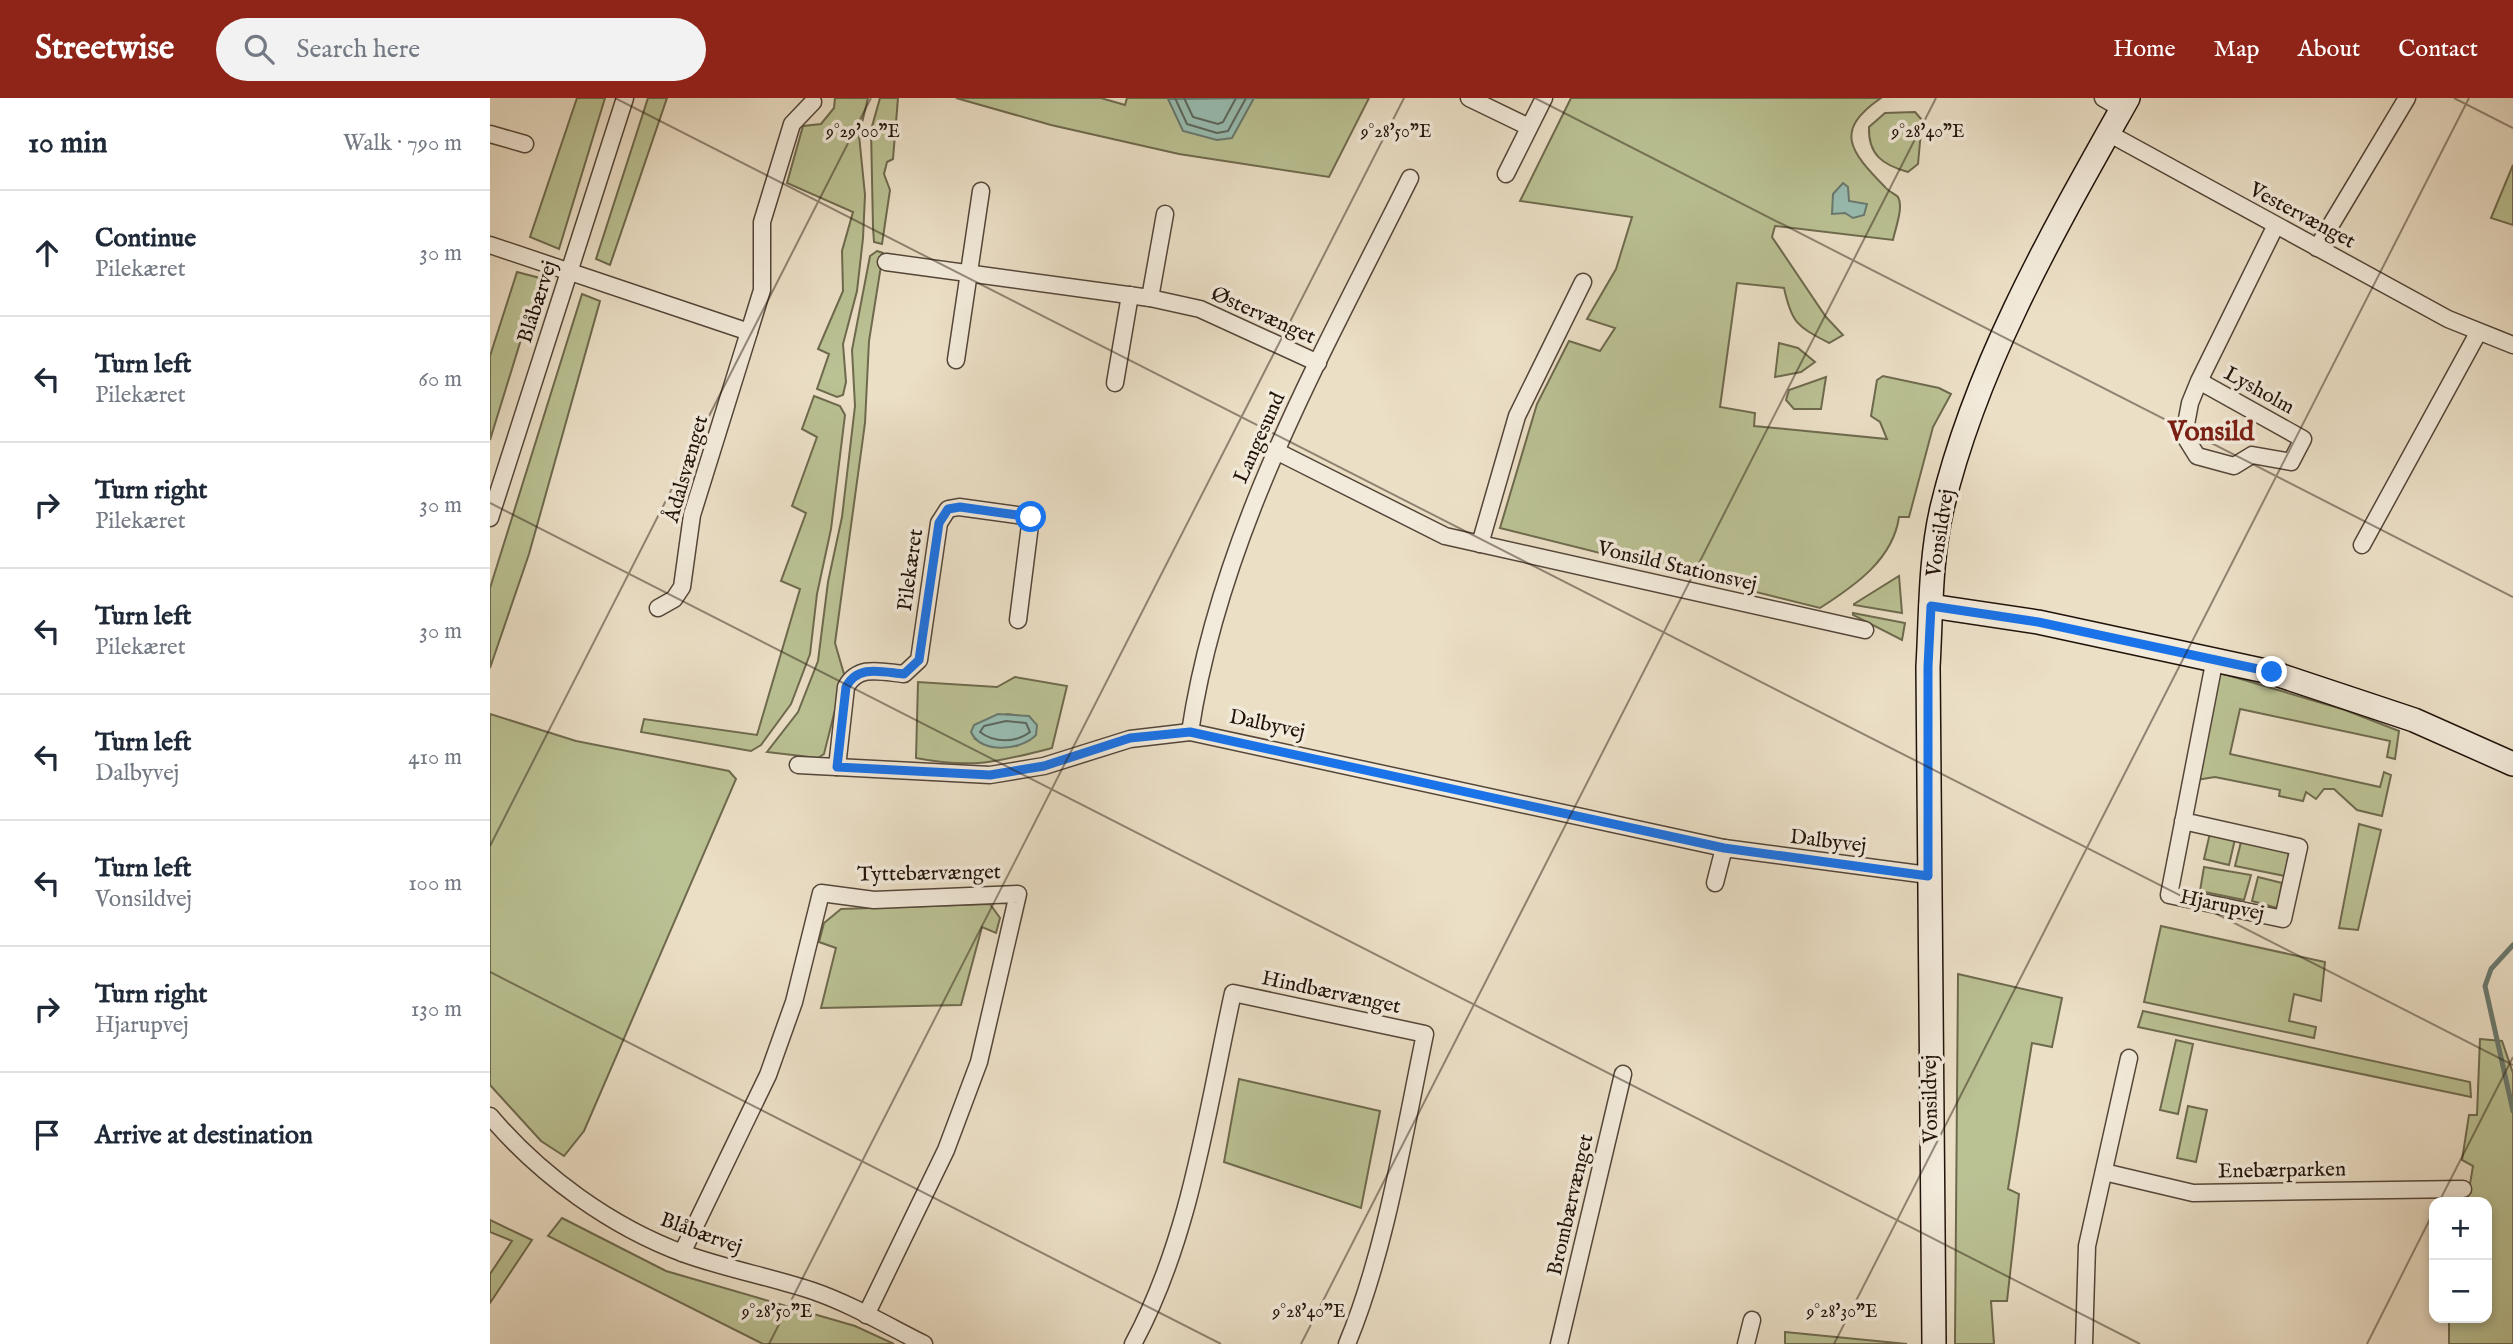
<!DOCTYPE html>
<meta charset="utf-8">
<style>
body{margin:0;font-family:"IM FELL English",serif;background:#f2f2f3;color:#1f2937}
.controls{position:absolute;right:21px;bottom:21px;display:grid;overflow:hidden;border-radius:14px;box-shadow:0 4px 10px #0003}
.controls button{width:63px;height:63px;display:grid;place-items:center;padding:0;border:0;border-bottom:2px solid #e0e1e3;background:#fff;color:#1f2937;font:35px sans-serif}
.stop{position:absolute;width:21px;height:21px;margin:-16px;border:5px solid #1a73e8;border-radius:50%;background:#fff}
.stop.end{background:#1a73e8;border-color:#fff;box-shadow:0 2px 7px #0008}
.list{margin:0;padding:0;list-style:none}
h2{display:flex;justify-content:space-between;align-items:center;height:91px;margin:0;padding:0 28px;font-size:30px}
h2 small{font-size:23px;font-weight:400;color:#747a83}
.list li{display:grid;grid-template-columns:46px 1fr auto;gap:21px;align-items:center;box-sizing:border-box;height:126px;padding:0 28px;border-top:2px solid #e0e1e3}
.list b{display:block;font-size:26px;white-space:nowrap}
.list p{margin:0;font-size:23px;white-space:nowrap;color:#747a83}
.list em{font-size:23px;font-style:normal;color:#747a83}
.icon{flex:none;width:38px;height:38px;fill:none;stroke:currentColor;stroke-width:2;stroke-linecap:round;stroke-linejoin:round}
.map{position:relative;flex:none;width:2023px;height:1246px;overflow:hidden}
header{display:flex;align-items:center;gap:42px;box-sizing:border-box;height:98px;padding:0 35px;background:#8f2418;color:#fff}
header strong{font-size:33px}
nav{display:flex;gap:38px;margin-inline-start:auto;font-size:24px}
.search{width:490px;height:63px;background:#f2f2f3;display:flex;align-items:center;gap:18px;box-sizing:border-box;padding:0 24px;border-radius:38px;color:#747a83;font-size:26px}
main{display:flex}
aside{flex:1;background:#fff}
.map>svg:first-child{display:block}
</style>
<header>
<strong>Streetwise</strong>
<div class="search"><svg class="icon" aria-label="search" viewBox="0 0 24 24"><circle cx="10" cy="10" r="6"/><path d="M15 15l6 6"/></svg>Search here</div>
<nav><a>Home</a><a>Map</a><a>About</a><a>Contact</a></nav>
</header>
<main>
<aside>
<h2>10 min<small>Walk · 790 m</small></h2>
<ul class="list">
<li><svg class="icon" aria-label="ahead" viewBox="0 0 24 24"><path d="M12 20V5M6 11l6-6 6 6"/></svg><div><b>Continue</b><p>Pilekæret</p></div><em>30 m</em></li>
<li><svg class="icon" aria-label="left" viewBox="0 0 24 24"><path d="M17 20v-9H6M10 6l-5 5 5 5"/></svg><div><b>Turn left</b><p>Pilekæret</p></div><em>60 m</em></li>
<li><svg class="icon" aria-label="right" viewBox="0 0 24 24"><path d="M7 20v-9h11M14 6l5 5-5 5"/></svg><div><b>Turn right</b><p>Pilekæret</p></div><em>30 m</em></li>
<li><svg class="icon" aria-label="left" viewBox="0 0 24 24"><path d="M17 20v-9H6M10 6l-5 5 5 5"/></svg><div><b>Turn left</b><p>Pilekæret</p></div><em>30 m</em></li>
<li><svg class="icon" aria-label="left" viewBox="0 0 24 24"><path d="M17 20v-9H6M10 6l-5 5 5 5"/></svg><div><b>Turn left</b><p>Dalbyvej</p></div><em>410 m</em></li>
<li><svg class="icon" aria-label="left" viewBox="0 0 24 24"><path d="M17 20v-9H6M10 6l-5 5 5 5"/></svg><div><b>Turn left</b><p>Vonsildvej</p></div><em>100 m</em></li>
<li><svg class="icon" aria-label="right" viewBox="0 0 24 24"><path d="M7 20v-9h11M14 6l5 5-5 5"/></svg><div><b>Turn right</b><p>Hjarupvej</p></div><em>130 m</em></li>
<li><svg class="icon" aria-label="arrive" viewBox="0 0 24 24"><path d="M6 21V4h12l-3 4 3 4H6"/></svg><div><b>Arrive at destination</b></div></li>
</ul>
</aside>
<div class="map">
<svg width="2023" height="1246" viewBox="0 0 2023 1246">
<rect width="100%" height="100%" fill="#ebdfc6"/>
<filter id="stains"><feTurbulence type="fractalNoise" baseFrequency=".00286" numOctaves="4"/><feColorMatrix values="0 0 0 0 .2 0 0 0 0 .09 0 0 0 0 .02 0 0 0 .5 -.17"/></filter>
<radialGradient id="worn" r=".72"><stop offset=".6" stop-color="#630" stop-opacity="0"/><stop offset="1" stop-color="#630" stop-opacity=".3"/></radialGradient>
<g fill="#bac193" stroke="#6e6a4e" stroke-width="2" fill-rule="evenodd">
<path d="M87,0H115L69,151L40,139Z"/>
<path d="M158,0H177L120,167L106,161Z"/>
<path d="M345,0H378L369,37L375,97L373,140L367,193L353,246L356,284L353,297L347,299L327,291L339,256L328,251L353,193L352,153L363,114L297,85L313,28L331,26L344,10Z"/>
<path d="M390,0H408L403,61L397,64L394,76L400,92L392,146L384,144L383,129L381,32Z"/>
<path d="M466,0H611L635,7L637,0H879L839,79L689,56L561,27Z"/>
<path d="M1081,0H1391C1343,33 1360,53 1395,89C1398,93 1405,96 1408,99C1414,109 1405,131 1403,142L1285,128L1282,139L1336,219L1353,237L1339,245C1307,228 1302,226 1294,190L1247,185L1230,309L1265,315L1264,328L1397,341L1390,324L1381,318L1387,282L1393,278L1449,290L1461,296L1443,329L1419,419H1409C1403,461 1366,487 1330,510L1010,430L1047,306L1079,243L1110,253L1125,230L1097,221L1126,171L1142,119L1030,103Z"/>
<path d="M1425,14L1432,22L1428,66L1418,74C1393,67 1378,57 1379,29L1395,15Z"/>
<path d="M2023,67V127L2001,120Z"/>
<path d="M387,153L393,155L379,243L375,325L345,545L354,576L334,656L328,660L277,654L308,614L328,563L338,484L352,419L365,308L362,252L380,158Z"/>
<path d="M27,174L50,180L0,342V258Z"/>
<path d="M92,196L110,203L39,456L0,570V490Z"/>
<path d="M1289,245L1308,250L1325,264L1311,274L1285,279Z"/>
<path d="M1336,279L1331,311H1304L1296,302L1299,292Z"/>
<path d="M324,298L350,308L355,317L341,431L327,496L320,556L301,606L271,647L261,653L151,634L154,621L267,637L310,491L291,483L316,415L302,408L327,339L312,331Z"/>
<path d="M1409,478L1412,515L1364,507V506Z"/>
<path d="M1363,515L1415,525L1412,542L1363,517Z"/>
<path d="M1727,574L1855,612L1909,633L1905,661L1897,659L1900,643L1750,611L1740,656L1890,689L1894,674L1901,677L1892,718L1867,712L1844,691H1834L1826,701L1816,694L1813,703L1789,698L1790,692L1725,679L1706,682Z"/>
<path d="M525,579L577,588L562,650C508,664 482,671 426,660L428,584L507,589ZM517,616L539,619L527,648L508,649L485,641Z"/>
<path d="M0,616L86,643L239,673L246,681L94,1033L74,1058L51,1043L0,987Z"/>
<path d="M1869,726L1891,732L1868,832L1849,830Z"/>
<path d="M1720,735L1745,741L1739,767L1714,761Z"/>
<path d="M1751,744L1799,754L1795,778L1745,768Z"/>
<path d="M1714,769L1761,777L1754,802L1710,793Z"/>
<path d="M1768,779L1792,785L1787,810L1762,803Z"/>
<path d="M500,806L510,820L506,835L492,829L471,907L331,910L346,850L329,844L334,825L351,811Z"/>
<path d="M1671,828L1835,864L1831,903L1804,896L1799,923L1826,929L1824,940L1654,904Z"/>
<path d="M1468,876L1572,900L1562,949L1542,945L1518,1091L1529,1096L1517,1203H1501L1504,1246H1465V1241Z"/>
<path d="M1653,913L1980,984L1981,999L1648,929Z"/>
<path d="M1990,941L2012,943L2023,975V1246H1959V1220H1997V1104H1977L1983,1068L1972,1062L1979,1017H1987Z"/>
<path d="M1686,942L1703,946L1688,1016L1670,1012Z"/>
<path d="M749,981L890,1013L871,1110L734,1064Z"/>
<path d="M1698,1008L1717,1012L1706,1064L1687,1060Z"/>
<path d="M72,1120L176,1173L365,1228L404,1246H273L58,1138Z"/>
<path d="M0,1122L42,1142L0,1205V1176L22,1143L0,1134Z"/>
<path d="M1295,1234L1417,1246H1295Z"/>
</g>
<g fill="#98bdb2" stroke="#68796f" stroke-width="2">
<path d="M764,0L742,40L727,42L693,33L678,1Z"/>
<path d="M1353,85L1358,89L1359,103L1377,106L1374,117L1363,120L1355,115L1342,116L1343,96Z"/>
<path d="M508,616L539,618L547,627L546,637C532,652 491,657 481,634L484,627Z"/>
</g>
<g fill="none" stroke-linecap="round" stroke-linejoin="round">
<g stroke="#5c685e" stroke-width="2">
<path d="M685,0L697,26L727,35L738,33L756,0"/>
<path d="M694,0L703,19L728,26L733,24L746,0"/>
<path d="M516,623L536,625L540,634C526,645 504,645 490,634L494,628Z"/>
</g>
<path stroke="#68796f" stroke-width="5" d="M2023,847L2001,871L1995,888L2023,1013"/>
<g stroke="#544639" stroke-width="19">
<g id="street">
<path d="M979,0L1039,29"/>
<path d="M1613,0L1632,11"/>
<path d="M1618,35L1958,221L2023,247"/>
<path d="M0,36L35,46"/>
<path d="M1016,76L1054,0"/>
<path d="M0,147L259,234L272,192V124L302,26L323,4"/>
<path d="M1827,150L1917,0"/>
<path d="M396,164L660,200L710,211L828,265"/>
<path d="M660,200L675,116"/>
<path d="M466,262L491,93"/>
<path d="M1709,283L1813,341L1801,364L1762,357L1744,368L1707,358L1694,337L1700,305L1709,283L1785,129"/>
<path d="M625,285L640,197"/>
<path d="M784,352L955,438L1375,532"/>
<path d="M0,420L135,0"/>
<path d="M990,446L1027,318L1093,184"/>
<path d="M1872,447L1988,235"/>
<path d="M168,510L184,501L192,489L202,417L259,234"/>
<path d="M700,634C730,434 832,257 920,80"/>
<path d="M308,667L500,677L554,668L640,641L700,634L1234,750L1438,777"/>
<path d="M347,669L356,589C368,566 392,574 414,576L429,562L449,425L458,411L469,409L541,419L528,522"/>
<path d="M1693,723L1809,749L1793,821L1679,797L1725,560"/>
<path d="M1225,785L1234,750"/>
<path d="M0,1018C50,1077 121,1129 195,1156C237,1171 281,1179 323,1193C361,1206 398,1228 434,1246"/>
<path d="M1614,1074L1703,1095L1973,1091"/>
<path d="M192,1155L278,977L304,904L331,795L384,802L528,796L489,964L456,1052L376,1217"/>
<path d="M643,1246C701,1139 717,1012 743,895L935,936C914,1036 896,1152 857,1246"/>
<path d="M1069,1246L1133,976"/>
<path d="M1256,1246L1262,1222"/>
<path d="M1594,1246L1597,1148L1639,960"/>
</g>
</g>
<g stroke="#21130a" stroke-width="26">
<g id="secondary">
<path d="M1441,508L1548,524L1780,574L1924,622L2023,666"/>
<path d="M1444,1246L1438,569C1441,516 1440,462 1452,410C1487,264 1565,130 1638,0"/>
</g>
</g>
<use href="#street" stroke="#f2eada" stroke-width="16"/>
<use href="#secondary" stroke="#f2eada" stroke-width="23"/>
</g>
<g fill="none" stroke-linecap="round" stroke-linejoin="round">
<path stroke="#1a73e8" stroke-width="9" d="M541,419L470,409L458,411L449,425L429,562L414,576C392,574 368,566 356,589L347,669L500,677L554,668L640,640L700,634L1234,750L1438,778V569L1441,508L1548,524L1782,574"/>
</g>
<path fill="none" stroke="#21130a" stroke-width="2" stroke-opacity="0.45" d="M125,0L2023,967M1045,0L2023,499M1964,0L2023,30M0,405L1650,1246M0,748L381,0M0,874L731,1246M1949,1104L2023,959M279,1246L914,0M811,1246L1446,0M1344,1246L1979,0M1877,1246L1944,1113"/>
<g text-anchor="middle" dominant-baseline="central" stroke-width="7" stroke-linejoin="round" paint-order="stroke">
<g font-size="21" fill="#21130a" stroke="#f2eada">
<text transform="translate(1812 118) rotate(28)">Vestervænget</text>
<text transform="translate(48 204) rotate(-72)">Blåbærvej</text>
<text transform="translate(773 218) rotate(24)">Østervænget</text>
<text transform="translate(1769 293) rotate(29)">Lysholm</text>
<text transform="translate(770 340) rotate(-66)">Langesund</text>
<text transform="translate(197 371) rotate(-74)">Ådalsvænget</text>
<text transform="translate(1451 435) rotate(-81)">Vonsildvej</text>
<text transform="translate(1187 469) rotate(13)">Vonsild Stationsvej</text>
<text transform="translate(421 472) rotate(-82)">Pilekæret</text>
<text transform="translate(777 627) rotate(12)">Dalbyvej</text>
<text transform="translate(1338 744) rotate(7)">Dalbyvej</text>
<text transform="translate(439 776) rotate(-1)">Tyttebærvænget</text>
<text transform="translate(1732 808) rotate(12)">Hjarupvej</text>
<text transform="translate(841 895) rotate(12)">Hindbærvænget</text>
<text transform="translate(1441 1001) rotate(-91)">Vonsildvej</text>
<text transform="translate(1792 1073) rotate(-1)">Enebærparken</text>
<text transform="translate(1081 1107) rotate(-77)">Brombærvænget</text>
<text transform="translate(211 1136) rotate(20)">Blåbærvej</text>
</g>
<g font-size="28" font-weight="bold" fill="#7a1f14" stroke="#f2eada">
<text x="1721" y="334">Vonsild</text>
</g>
</g>
<g font-size="18" text-anchor="middle" fill="#21130a" stroke="#f2eada" stroke-width="7" stroke-linejoin="round" paint-order="stroke">
<text x="373" y="39">9°29'00"E</text>
<text x="906" y="39">9°28'50"E</text>
<text x="1438" y="39">9°28'40"E</text>
<text x="287" y="1219">9°28'50"E</text>
<text x="819" y="1219">9°28'40"E</text>
<text x="1352" y="1219">9°28'30"E</text>
</g>
<rect width="100%" height="100%" filter="url(#stains)"/>
<rect width="100%" height="100%" fill="url(#worn)"/>
</svg>
<div class="controls">
<button>+</button>
<button>−</button>
</div>
<div class="stop" style="left:541px;top:419px"></div>
<div class="stop end" style="left:1782px;top:574px"></div>
</div>
</main>
